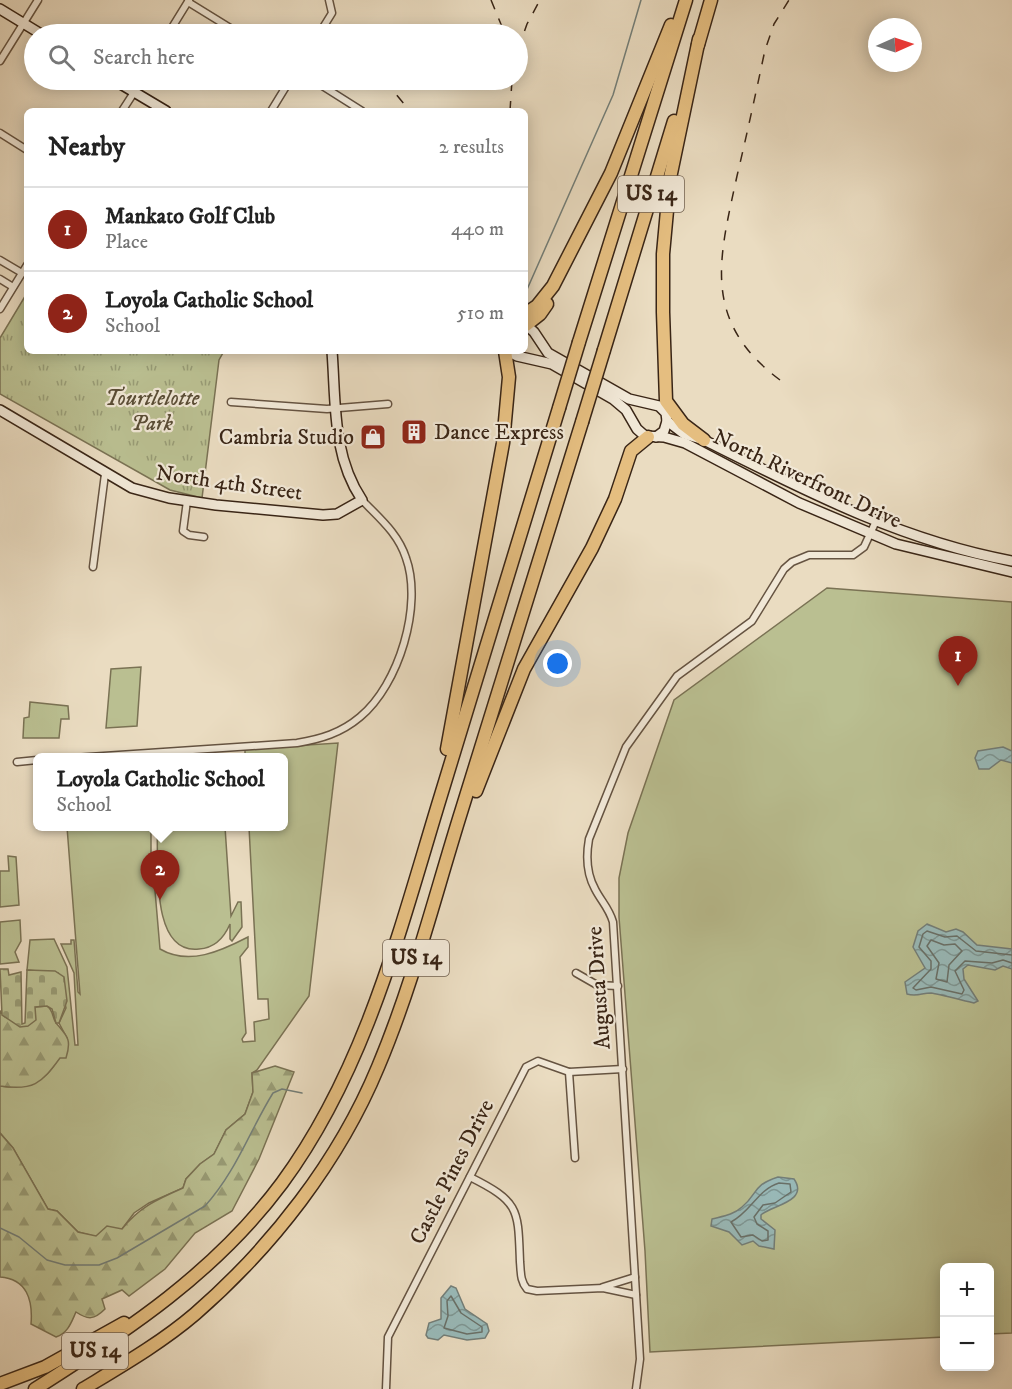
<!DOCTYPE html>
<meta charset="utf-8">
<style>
body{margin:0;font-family:"IM FELL DW Pica",serif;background:#f6f6f6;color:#222}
.controls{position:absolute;right:18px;bottom:18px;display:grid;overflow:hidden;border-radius:9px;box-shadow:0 3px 15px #0003}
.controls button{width:54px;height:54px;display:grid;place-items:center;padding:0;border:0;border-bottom:2px solid #e0e0e0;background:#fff;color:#222;font:30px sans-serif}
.compass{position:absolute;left:868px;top:18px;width:54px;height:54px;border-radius:50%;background:#fff;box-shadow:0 3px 15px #0003;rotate:87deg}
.you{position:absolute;left:558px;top:664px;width:21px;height:21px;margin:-15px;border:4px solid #fff;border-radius:50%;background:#1a73e8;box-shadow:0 0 0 9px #1a73e833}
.badge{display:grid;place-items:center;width:39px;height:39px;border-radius:50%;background:#8f2418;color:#fff;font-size:20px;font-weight:700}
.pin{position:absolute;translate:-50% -50px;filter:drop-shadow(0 2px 3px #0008)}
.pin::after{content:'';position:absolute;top:32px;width:21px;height:18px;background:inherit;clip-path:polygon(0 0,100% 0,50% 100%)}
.popup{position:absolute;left:33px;top:753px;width:255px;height:78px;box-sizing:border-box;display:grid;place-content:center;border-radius:9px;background:#fff;filter:drop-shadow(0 2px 4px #0005);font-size:20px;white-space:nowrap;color:#767676}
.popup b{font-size:22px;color:#222}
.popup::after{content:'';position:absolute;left:50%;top:100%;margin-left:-12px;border:12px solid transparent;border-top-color:#fff}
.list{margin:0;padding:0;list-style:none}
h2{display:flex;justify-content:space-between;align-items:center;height:78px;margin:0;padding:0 24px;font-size:26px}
h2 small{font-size:20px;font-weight:400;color:#767676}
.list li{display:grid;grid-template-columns:39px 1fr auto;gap:18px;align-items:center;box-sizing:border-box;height:84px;padding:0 24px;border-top:2px solid #e0e0e0}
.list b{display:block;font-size:22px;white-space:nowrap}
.list p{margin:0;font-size:20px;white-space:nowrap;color:#767676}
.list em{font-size:20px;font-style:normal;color:#767676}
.icon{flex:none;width:33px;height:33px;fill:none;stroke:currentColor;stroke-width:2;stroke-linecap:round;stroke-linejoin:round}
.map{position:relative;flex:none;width:1012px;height:1389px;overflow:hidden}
.search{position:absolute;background:#fff;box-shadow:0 3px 15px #0003;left:24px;top:24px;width:504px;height:66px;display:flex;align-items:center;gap:15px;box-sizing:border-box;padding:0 21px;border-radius:33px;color:#767676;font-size:22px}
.panel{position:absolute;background:#fff;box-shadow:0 3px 15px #0003;left:24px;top:108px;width:504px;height:246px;border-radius:9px}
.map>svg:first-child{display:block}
</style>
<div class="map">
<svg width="1012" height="1389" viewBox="0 0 1012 1389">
<defs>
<pattern id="forest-firs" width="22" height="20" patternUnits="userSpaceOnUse" patternTransform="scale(1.5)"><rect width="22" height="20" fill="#babf91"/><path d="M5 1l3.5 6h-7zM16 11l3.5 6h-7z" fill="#989b75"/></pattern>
<pattern id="cemetery-stones" width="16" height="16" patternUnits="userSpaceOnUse" patternTransform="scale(1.5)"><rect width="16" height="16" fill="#babf91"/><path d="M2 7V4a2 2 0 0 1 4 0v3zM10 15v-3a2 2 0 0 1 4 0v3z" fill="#989b75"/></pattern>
<pattern id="park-tufts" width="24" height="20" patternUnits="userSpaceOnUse" patternTransform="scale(1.5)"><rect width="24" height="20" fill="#babf91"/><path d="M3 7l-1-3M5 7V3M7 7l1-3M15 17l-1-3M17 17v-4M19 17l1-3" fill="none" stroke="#989b75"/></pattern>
<pattern id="water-waves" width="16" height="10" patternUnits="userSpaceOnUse" patternTransform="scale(1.5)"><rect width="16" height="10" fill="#99bab9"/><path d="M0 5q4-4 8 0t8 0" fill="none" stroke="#7e9795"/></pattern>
</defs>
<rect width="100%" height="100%" fill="#eadcc1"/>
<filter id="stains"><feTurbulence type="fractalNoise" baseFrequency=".00333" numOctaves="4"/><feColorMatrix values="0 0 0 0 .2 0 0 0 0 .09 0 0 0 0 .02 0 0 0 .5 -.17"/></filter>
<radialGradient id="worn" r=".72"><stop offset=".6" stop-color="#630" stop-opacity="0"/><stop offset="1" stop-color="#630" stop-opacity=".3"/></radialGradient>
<g fill="#babf91" stroke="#7a7254" stroke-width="1.5">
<path d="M827,588L1012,602V1333L990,1334V1268H944V1337L650,1352L645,1251L619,917V878L628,833L674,700Z"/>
<path d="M141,667L137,726L106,728L111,669Z"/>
<path d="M30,702L68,706L69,719H61L59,738H23L24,718L29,717Z"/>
<path d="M338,743L309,996L257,1070L252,1073L253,1092L245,1114L226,1130L214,1154L200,1164L186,1179L183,1188L149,1203L134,1213L122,1229L97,1237L78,1232L57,1211L48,1209L13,1148L0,1133V1086C39,1092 56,1071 67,1038L59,1023L66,1008L58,973L27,970L30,940L54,939L67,967L75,1045H78L74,973L61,944H71V940H74L78,992L80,994L67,827H151V879H154L160,949C189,966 221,951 248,937V947L240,957L246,1033L242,1039L243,1042L255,1041L254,1022L269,1019L268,999H258L249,827L283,826V758L245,757V749Z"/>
<path d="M157,827H225L231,916L238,902H241L242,927L232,941L230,939V924C224,938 215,948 199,949C149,955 159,859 157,827Z"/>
<path d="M8,856L16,857L19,905L0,907V871H9Z"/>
<path d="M20,920L21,941L15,952L19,962L0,964V922Z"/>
</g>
<g fill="url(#forest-firs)" stroke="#7a7254" stroke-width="1.5">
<path d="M47,1006C54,1011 52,1018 56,1023C67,1036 72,1039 66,1058H60C41,1084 33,1091 0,1086V1011L5,1017L27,1026L35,1007Z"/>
<path d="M275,1066L294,1072L259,1159L232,1211L195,1233L165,1269L129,1296L122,1290L102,1299L105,1309C94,1320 88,1320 76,1312C71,1323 68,1333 56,1337L31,1324C33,1300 27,1279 0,1277V1133L13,1148L48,1209L57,1211L78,1232L96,1236L107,1226L122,1229C139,1207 158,1199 183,1188L186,1179L200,1164L214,1154L226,1130L245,1114L253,1092L252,1073Z"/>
</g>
<path fill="url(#cemetery-stones)" stroke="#7a7254" stroke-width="1.5" d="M0,969H8L9,975L21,972L22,1024L25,1023L27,970L55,971L64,977L67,1001L59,1023H56L52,1009L47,1006L35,1007L36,1020L28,1026L20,1027L2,1015Z"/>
<path fill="url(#park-tufts)" stroke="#7a7254" stroke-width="1.5" d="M27,293V351H224L219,360L202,498L170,490L0,394V338Z"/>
<g fill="url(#water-waves)" stroke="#737e78" stroke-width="1.5">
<path d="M1003,747L1012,751V763L1001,760L989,769H979L975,758L978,751Z"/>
<path d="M927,924L946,932L956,929L963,932L977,945L1012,949V969L1003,966L995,970L968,965L963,969L964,979L978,1001L974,1003C965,1001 939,994 931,993C922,993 917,997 907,994L905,982L925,968L913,947L918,931Z"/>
<path d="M778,1177L794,1179C810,1202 769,1206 761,1215V1219L775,1230L774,1249L759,1246L753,1241L742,1245L729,1232L711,1226L712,1219C724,1216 733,1215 742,1207C759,1193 751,1186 778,1177Z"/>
<path d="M451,1286L456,1288L465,1309L487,1324L489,1331L485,1338L467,1340L444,1335L438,1340L428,1338L426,1335L429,1323L441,1319V1298Z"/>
</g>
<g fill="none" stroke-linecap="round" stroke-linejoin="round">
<g stroke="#697068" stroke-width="1.5">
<path d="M931,940L944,945L955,944L962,951L949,965L947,982L936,979L939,963L927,946Z"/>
<path d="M1012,955L976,951L957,936L945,937L927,931L923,934L919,947L931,961V969L913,988L916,990L931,987L962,994L964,990L955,971L965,961L992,963L1003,960L1012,963"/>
<path d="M779,1183L790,1184L791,1192L775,1203L763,1205L754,1217L757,1224L768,1231V1240L762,1241L753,1235L741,1237L731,1222C751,1212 757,1190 779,1183Z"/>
<path d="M451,1296L461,1313L482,1327V1332L467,1334L444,1328L448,1316L447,1301Z"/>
</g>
<g stroke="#737e78" stroke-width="1.5">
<path d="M525,294L613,95L641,0"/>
<path d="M0,1228L19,1237L47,1260L65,1265H99L117,1258L205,1206C236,1172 250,1130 273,1093L282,1089L302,1093"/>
</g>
<g stroke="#655341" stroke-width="9">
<g id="street">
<path d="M188,2L240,34"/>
<path d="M168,34L189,0"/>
<path d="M319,34L332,13L329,0"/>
<path d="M0,61L38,0"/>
<path d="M313,80L362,111"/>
<path d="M122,111L142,80"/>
<path d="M271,111L290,80"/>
<path d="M0,133L27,150"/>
<path d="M0,260L22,273"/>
<path d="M0,279L13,287"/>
<path d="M0,309L27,265"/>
<path d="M231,402L327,409L388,404"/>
<path d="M187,501L183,531L189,535L204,537"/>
<path d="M93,567L105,474"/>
<path d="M74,758L297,743C321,739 341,733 360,717C399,685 423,605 406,558C398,533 379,518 362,500"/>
<path d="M17,762L37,760"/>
<path d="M576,973L597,985L618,986"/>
<path d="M569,1072L575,1158"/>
<path d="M470,1177C520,1202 518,1209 520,1262C521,1272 520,1281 527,1289L537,1291L603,1288L636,1295"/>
<path d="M603,1287L635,1277"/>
<path d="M386,1389L388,1337L526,1067L538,1061L569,1072L623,1069"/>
<path d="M636,1389L640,1359L613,922C609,908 601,901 595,889C586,873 586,856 589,839L626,747L677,676L752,621L784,569L792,562L809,555H853L864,547L876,521"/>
</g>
</g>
<g stroke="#392516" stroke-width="12">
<g id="secondary">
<path d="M0,9L41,34"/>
<path d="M114,80L166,111"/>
<path d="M525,324L534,332L548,353L629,399L659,406L666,413L667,421L664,431L656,437"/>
<path d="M508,351L517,356L552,364L613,399L626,410L637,429L645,436L664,437L685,443L799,503L896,544L1012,572"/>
<path d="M0,410L132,488L169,498L216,505L323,515L337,514L362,500C332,455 336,403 332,351"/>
<path d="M667,421L684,434L704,440C804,490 902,541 1012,561"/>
</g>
</g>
<g stroke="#392516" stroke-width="15">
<g id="highway">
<path d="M699,39L670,178L663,254V312L666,401L683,424L704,440"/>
<path d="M698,45L711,0"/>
<path d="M525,314L537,306L553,286L611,173L671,25"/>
<path d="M526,325L540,314L547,304"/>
<path d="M579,342L686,0"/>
<path d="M604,350L674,121"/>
<path d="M447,749L503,443L509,377L505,351"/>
<path d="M476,791L524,669L592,548L615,499L631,451L648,437"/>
<path d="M0,1384L45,1367L124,1323"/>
<path d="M35,1389C127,1331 216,1272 282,1183C366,1069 400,929 441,795C480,666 519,537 559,408"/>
<path d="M83,1389C121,1366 161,1343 195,1314C272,1247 339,1161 378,1067C413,984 435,895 462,809C502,680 542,551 582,422"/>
</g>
</g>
<use href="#street" stroke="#f1e8d7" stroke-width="6"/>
<use href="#secondary" stroke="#f1e8d7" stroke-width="9"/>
<use href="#highway" stroke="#e5be80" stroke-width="12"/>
<g stroke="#392516" stroke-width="1.5" stroke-dasharray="10 10" stroke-linecap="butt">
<path d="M491,0L505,34"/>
<path d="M518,50L527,24L540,0"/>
<path d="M384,80L410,111"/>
<path d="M510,111L512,80"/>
<path d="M780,380C701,321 719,259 737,176C747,134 756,92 765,50L774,24L789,0"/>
</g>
<g stroke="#392516" stroke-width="15" stroke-linecap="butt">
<g id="highway-bridge">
<path d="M559,408L579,342"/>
<path d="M582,422L604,350"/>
</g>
</g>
<use href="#highway-bridge" stroke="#e5be80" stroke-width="12"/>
</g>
<defs>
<g id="building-square" transform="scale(1.35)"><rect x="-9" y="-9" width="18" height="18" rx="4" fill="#8f2418" stroke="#f1e8d7"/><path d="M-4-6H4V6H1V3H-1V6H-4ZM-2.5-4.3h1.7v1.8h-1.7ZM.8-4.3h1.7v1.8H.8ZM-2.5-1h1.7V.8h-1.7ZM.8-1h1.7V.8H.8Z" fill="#fff"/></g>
<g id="shop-square" transform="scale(1.35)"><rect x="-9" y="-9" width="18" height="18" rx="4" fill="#8f2418" stroke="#f1e8d7"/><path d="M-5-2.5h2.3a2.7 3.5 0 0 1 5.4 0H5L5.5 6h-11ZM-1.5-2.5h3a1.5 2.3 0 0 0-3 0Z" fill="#fff"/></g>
</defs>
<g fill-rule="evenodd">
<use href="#building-square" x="414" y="432"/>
<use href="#shop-square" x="373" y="437"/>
</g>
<g text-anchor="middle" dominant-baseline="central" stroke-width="4.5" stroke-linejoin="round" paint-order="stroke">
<g fill="#f1e8d7" stroke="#706050" stroke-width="1.5">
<rect x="618" y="176" width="66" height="36" rx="4.5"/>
<rect x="383" y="940" width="66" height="36" rx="4.5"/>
<rect x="62" y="1333" width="66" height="36" rx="4.5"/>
</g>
<g font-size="21" font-weight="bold" fill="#392516">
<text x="651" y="194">US 14</text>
<text x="416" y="958">US 14</text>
<text x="95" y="1351">US 14</text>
</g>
<g font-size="22" font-style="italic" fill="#594c35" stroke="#f1e8d7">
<text x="152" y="398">Tourtlelotte<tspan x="152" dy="25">Park</tspan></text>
</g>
<g font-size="22" fill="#392516" stroke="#f1e8d7" text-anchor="start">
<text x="434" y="432">Dance Express</text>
<text x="354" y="437" text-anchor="end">Cambria Studio</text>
</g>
<g font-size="22" fill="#392516" stroke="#f1e8d7">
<text transform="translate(807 479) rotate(25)">North Riverfront Drive</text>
<text transform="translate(229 483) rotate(8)">North 4th Street</text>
<text transform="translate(599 988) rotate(-94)">Augusta Drive</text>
<text transform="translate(452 1172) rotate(-63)">Castle Pines Drive</text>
</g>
</g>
<rect width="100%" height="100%" filter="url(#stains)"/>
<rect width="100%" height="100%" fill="url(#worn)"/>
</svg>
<div class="controls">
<button>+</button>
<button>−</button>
</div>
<svg class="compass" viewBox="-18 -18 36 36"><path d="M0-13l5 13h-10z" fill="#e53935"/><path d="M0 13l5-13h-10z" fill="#767676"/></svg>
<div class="you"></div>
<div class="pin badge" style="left:958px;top:686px">1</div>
<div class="pin badge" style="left:160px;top:900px">2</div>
<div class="popup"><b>Loyola Catholic School</b>School</div>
<div class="search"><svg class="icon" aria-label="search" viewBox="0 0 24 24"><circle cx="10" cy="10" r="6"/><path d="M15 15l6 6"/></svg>Search here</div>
<section class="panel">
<h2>Nearby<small>2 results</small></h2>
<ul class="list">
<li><span class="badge">1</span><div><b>Mankato Golf Club</b><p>Place</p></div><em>440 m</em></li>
<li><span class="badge">2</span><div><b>Loyola Catholic School</b><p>School</p></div><em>510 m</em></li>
</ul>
</section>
</div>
